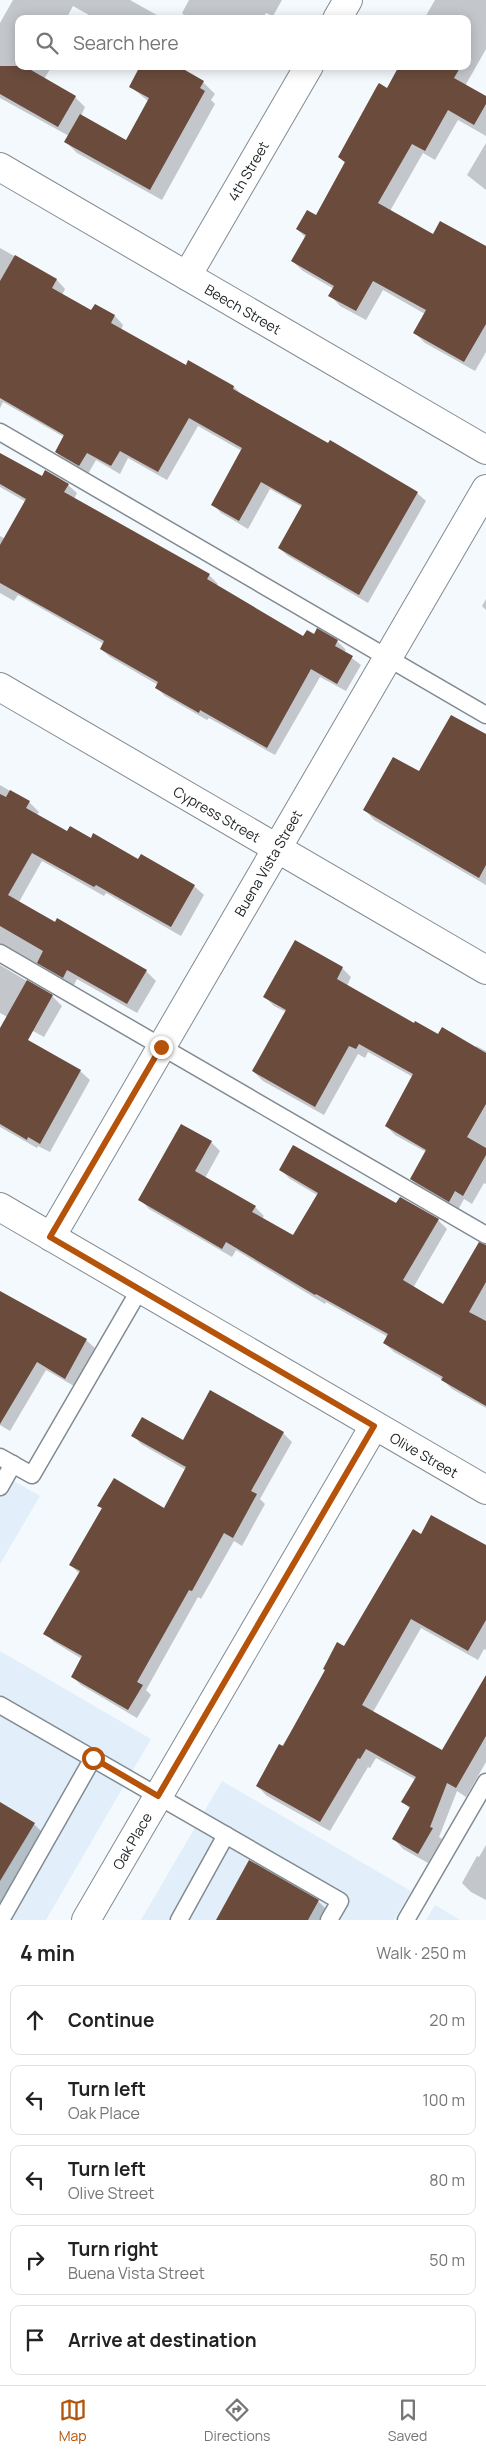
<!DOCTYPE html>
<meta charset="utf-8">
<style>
body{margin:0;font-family:Manrope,sans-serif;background:#f2f2f2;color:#222}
.stop{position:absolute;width:15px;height:15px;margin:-11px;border:4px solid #b45309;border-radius:50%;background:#fff}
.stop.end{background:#b45309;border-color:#fff;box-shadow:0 1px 5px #0008}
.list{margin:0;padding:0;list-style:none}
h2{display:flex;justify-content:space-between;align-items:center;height:65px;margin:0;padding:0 20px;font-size:21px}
h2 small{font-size:16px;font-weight:400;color:#767676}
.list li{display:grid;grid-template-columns:32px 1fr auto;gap:15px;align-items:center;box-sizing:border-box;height:70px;margin:0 10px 10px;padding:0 10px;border:1px solid #e0e0e0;border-radius:10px}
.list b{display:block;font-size:19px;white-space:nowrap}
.list p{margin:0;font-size:16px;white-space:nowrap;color:#767676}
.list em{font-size:16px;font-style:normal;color:#767676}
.icon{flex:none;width:28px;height:28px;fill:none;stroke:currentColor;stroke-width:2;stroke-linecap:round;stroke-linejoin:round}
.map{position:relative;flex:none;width:486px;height:1920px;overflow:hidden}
.search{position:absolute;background:#fff;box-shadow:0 2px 12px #0003;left:15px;right:15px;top:15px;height:55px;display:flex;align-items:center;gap:12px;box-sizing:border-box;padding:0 18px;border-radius:10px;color:#767676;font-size:19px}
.sheet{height:465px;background:#fff}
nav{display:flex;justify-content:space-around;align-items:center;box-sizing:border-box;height:70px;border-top:1px solid #e0e0e0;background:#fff;font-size:14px;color:#767676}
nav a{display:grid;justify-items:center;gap:2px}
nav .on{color:#b45309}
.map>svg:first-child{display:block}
</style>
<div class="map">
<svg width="486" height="1920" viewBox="0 0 486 1920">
<rect width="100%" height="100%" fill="#f4f9fe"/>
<g fill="#e2effa">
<path d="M0,1473L40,1496L0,1564Z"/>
<path d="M0,1651L151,1739L46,1920H5L0,1917Z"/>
<path d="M222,1781L411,1891L394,1920H141Z"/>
<path d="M435,1905L460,1920H426Z"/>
</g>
<g fill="#0003">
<path d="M13,0H130L164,19H96L73,6L66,19H19V66H52L44,79L75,97L85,107L81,116L126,142L149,102L130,86L175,66L203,82L215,94L211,100L215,104L162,200L77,153L66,142L69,136L0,98V23Z"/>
<path d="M189,0H282L273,16L266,13L262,19H188L182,13Z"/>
<path d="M435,0H486V49L465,86L486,97V136L458,120L435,160L423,153L390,211L433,236L486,247V352L475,371L425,343L415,333L425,314L383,290L366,320L340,306L330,295L334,289L303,271L292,261L306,238L297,229L316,216L346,164L339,157L387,90L408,66H467V19H424Z"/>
<path d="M486,143V190L467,175Z"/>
<path d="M0,248L57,280L65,289L62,295L91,312L95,306L115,316L123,325L121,330L187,366L234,387L242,395L417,493L426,501L368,603L288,556L279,548L302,507L270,489L248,529L221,513L213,504L242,451L198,426L167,480L128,458L120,474L96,460L88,474L65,461L56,452L64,437L3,402L0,408Z"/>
<path d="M0,454L42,478L68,485L77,493L74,499L209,575L218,584L216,586L304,638L337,641L346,650L344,652L361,665L346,691L320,677L275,755L209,718L207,720L165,696L156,687L158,685L110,657L101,649L104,644L18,595L14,601L0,593V536L102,593L122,557L0,487Z"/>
<path d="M486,599V610L482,606Z"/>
<path d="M486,739V885L374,820L365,810L419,773Z"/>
<path d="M0,785L29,802L39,812L37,815L67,832L91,840L194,886L204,895L181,936L106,893L104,896L42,861L19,902L146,971L156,981L137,1013L77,979L73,987L0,961Z"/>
<path d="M0,965L52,996L62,1006L44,1037L0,1013Z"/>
<path d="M342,968L351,977L347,986L415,1025L475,1048L476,1046L486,1051V1184L484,1183L472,1204L464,1199L458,1210L420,1188L411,1179L426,1152L395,1135L386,1126L413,1077L368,1052L365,1058L358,1054L324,1115L263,1081L254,1072L286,1012L274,1006L265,997Z"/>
<path d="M0,1049L80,1071L90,1080L50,1152L38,1146L37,1148L0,1127Z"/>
<path d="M211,1142L220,1151L205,1178L255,1207L264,1216L262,1219L293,1237L317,1195L290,1179L281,1170L397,1205L438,1220L447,1229L413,1288L444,1305L486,1258V1408L452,1389L443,1380L394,1352L384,1343L388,1337L326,1302L325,1304L236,1250L232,1257L149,1209L140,1199Z"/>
<path d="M0,1292L86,1340L95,1348L74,1386L46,1370L10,1431L0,1425Z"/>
<path d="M283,1433L292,1442L260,1499L265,1504L242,1546L234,1541L201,1599L198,1597L146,1690L151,1695L137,1718L81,1685L72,1676L82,1659L54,1642L45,1633L80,1574L70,1565L102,1509L99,1505L164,1510L186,1470L141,1444L133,1435L184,1441Z"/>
<path d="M422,1535L486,1546V1650L484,1649L478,1660L421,1628L373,1712L443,1752L486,1702V1762L466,1797L457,1791L439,1837L442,1839L428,1863L403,1849L394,1839L410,1809L403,1802L416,1780L376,1758L370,1768L368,1767L330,1831L267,1796L257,1786L344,1647Z"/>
<path d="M0,1804L34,1824L46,1836L5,1905L0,1902Z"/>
<path d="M486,1845V1900L471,1892L462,1883L477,1856L479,1857Z"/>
<path d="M318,1901L331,1914L327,1920H217Z"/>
</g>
<g fill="#6a4b3c">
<path d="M0,66H24L76,96L58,127L0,94Z"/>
<path d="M140,66H178L204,81L200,88L205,91L150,190L64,142L80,114L126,140L149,98L129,87Z"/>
<path d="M399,66H461L454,78L486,96V104L474,125L448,110L425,151L412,144L378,203L433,234L440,221L486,246V324L464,362L413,333L426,310L373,281L356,311L328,296L334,286L291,261L306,235L296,229L307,210L316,215L345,162L338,157L377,86L379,83L387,88Z"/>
<path d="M15,255L57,279L52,288L91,310L95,304L115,315L111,323L186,365L188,360L234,386L233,389L328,443L330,440L418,492L359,595L278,548L302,505L261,482L239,521L211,505L242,448L189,418L158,472L120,451L111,466L87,453L79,466L55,452L64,435L0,398V281Z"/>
<path d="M0,453L42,476L45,470L69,484L64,492L210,574L207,579L303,636L307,630L314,634L317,628L338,640L335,646L353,656L337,684L311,669L267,748L200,710L199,713L155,688L158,682L100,649L104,641L0,583V545L26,499L0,484Z"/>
<path d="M451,715L486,734V865L479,878L363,810L393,757L419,771Z"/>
<path d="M10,790L30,801L26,808L67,831L70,826L91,838L93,833L138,859L141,854L195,885L171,927L96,885L94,887L32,853L8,895L55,922L57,918L147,970L127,1004L67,970L63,978L37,963L43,951L0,926V794L6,797Z"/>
<path d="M295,940L343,967L337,979L414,1023L415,1021L438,1034L442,1027L486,1053V1104L467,1137L486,1148V1155L463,1196L455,1191L449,1202L410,1179L426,1150L385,1126L413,1074L359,1044L356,1049L349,1046L315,1107L252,1071L286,1010L263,997Z"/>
<path d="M27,980L53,995L28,1040L81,1070L40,1144L28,1137L27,1140L0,1124V1028Z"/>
<path d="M181,1124L212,1141L195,1171L256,1206L252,1212L293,1235L318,1193L279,1170L293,1145L396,1203L400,1197L439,1219L403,1280L443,1304L479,1242L486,1245V1282L469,1312L486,1321V1406L441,1380L443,1377L383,1343L388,1334L316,1294L315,1295L226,1242L222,1249L138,1200Z"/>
<path d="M0,1291L87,1339L65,1379L37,1362L0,1424Z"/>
<path d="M210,1390L284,1432L251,1491L257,1494L233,1538L224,1533L192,1591L189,1590L137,1682L143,1685L128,1710L71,1677L82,1656L43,1634L80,1571L69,1565L102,1508L97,1506L114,1478L164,1508L186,1467L131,1436L142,1417L183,1440Z"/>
<path d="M431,1515L486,1545V1620L468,1651L411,1619L362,1705L442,1750L486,1675V1736L456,1788L447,1783L430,1827L433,1828L418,1854L392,1839L410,1807L401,1802L416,1777L366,1749L360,1759L358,1758L320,1822L256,1786L279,1744L283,1746L325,1670L323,1669L337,1642L344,1646L413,1529L421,1534Z"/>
<path d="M0,1802L35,1823L0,1881Z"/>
<path d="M249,1860L319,1900L308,1920H216Z"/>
</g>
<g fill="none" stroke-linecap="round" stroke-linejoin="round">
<g stroke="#828b92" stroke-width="19">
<g id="lane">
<path d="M0,432L486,715"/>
<path d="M0,953L486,1235"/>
<path d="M0,1457L32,1475L140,1289"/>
<path d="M0,1487L13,1464"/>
<path d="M0,1705L340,1901L329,1920"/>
<path d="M1,1920L93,1758"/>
<path d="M179,1920L226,1835"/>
<path d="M406,1920L486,1782"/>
</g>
</g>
<g stroke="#828b92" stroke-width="30">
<g id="street">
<path d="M337,19L348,0"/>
<path d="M0,167L486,450"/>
<path d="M187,276L309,66"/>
<path d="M0,687L486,970"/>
<path d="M0,1207L486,1490"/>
<path d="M51,1237L486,489"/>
<path d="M86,1920L374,1426"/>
</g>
</g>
<use href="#lane" stroke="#fff" stroke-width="16"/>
<use href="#street" stroke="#fff" stroke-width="28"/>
</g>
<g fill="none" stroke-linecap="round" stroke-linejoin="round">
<path stroke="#b45309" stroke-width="6" d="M93,1758L158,1796L374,1426L50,1237L161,1047"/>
</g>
<g text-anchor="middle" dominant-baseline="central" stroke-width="5" stroke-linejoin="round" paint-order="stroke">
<g font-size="14" fill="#1c2022" stroke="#fff">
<text transform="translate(248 171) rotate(-60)">4th Street</text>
<text transform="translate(243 309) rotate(30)">Beech Street</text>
<text transform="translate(217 814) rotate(30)">Cypress Street</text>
<text transform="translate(268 863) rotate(-60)">Buena Vista Street</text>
<text transform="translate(424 1455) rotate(30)">Olive Street</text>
<text transform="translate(132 1841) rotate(-60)">Oak Place</text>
</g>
</g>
</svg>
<div class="stop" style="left:93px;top:1758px"></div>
<div class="stop end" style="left:161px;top:1047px"></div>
<div class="search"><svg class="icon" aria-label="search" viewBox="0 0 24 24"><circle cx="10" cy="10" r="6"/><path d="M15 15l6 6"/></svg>Search here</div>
</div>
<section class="sheet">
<h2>4 min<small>Walk · 250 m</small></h2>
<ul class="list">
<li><svg class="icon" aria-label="ahead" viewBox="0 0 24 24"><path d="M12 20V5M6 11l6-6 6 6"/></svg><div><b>Continue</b></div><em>20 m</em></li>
<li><svg class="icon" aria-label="left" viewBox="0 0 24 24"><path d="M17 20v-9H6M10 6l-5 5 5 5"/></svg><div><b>Turn left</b><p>Oak Place</p></div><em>100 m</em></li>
<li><svg class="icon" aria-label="left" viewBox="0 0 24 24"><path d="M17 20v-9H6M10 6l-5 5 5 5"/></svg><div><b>Turn left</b><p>Olive Street</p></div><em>80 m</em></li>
<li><svg class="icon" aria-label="right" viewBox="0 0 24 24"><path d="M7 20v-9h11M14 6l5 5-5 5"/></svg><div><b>Turn right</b><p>Buena Vista Street</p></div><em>50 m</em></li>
<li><svg class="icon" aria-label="arrive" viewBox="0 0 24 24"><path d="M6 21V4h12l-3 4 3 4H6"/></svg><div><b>Arrive at destination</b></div></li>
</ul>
</section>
<nav>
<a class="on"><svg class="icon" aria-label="map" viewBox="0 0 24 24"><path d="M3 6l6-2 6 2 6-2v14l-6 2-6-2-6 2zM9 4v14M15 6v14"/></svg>Map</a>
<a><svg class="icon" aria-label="directions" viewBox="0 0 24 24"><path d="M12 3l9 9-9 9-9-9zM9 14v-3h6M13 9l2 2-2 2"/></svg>Directions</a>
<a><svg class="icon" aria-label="saved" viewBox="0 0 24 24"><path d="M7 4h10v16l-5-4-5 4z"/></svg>Saved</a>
</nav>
